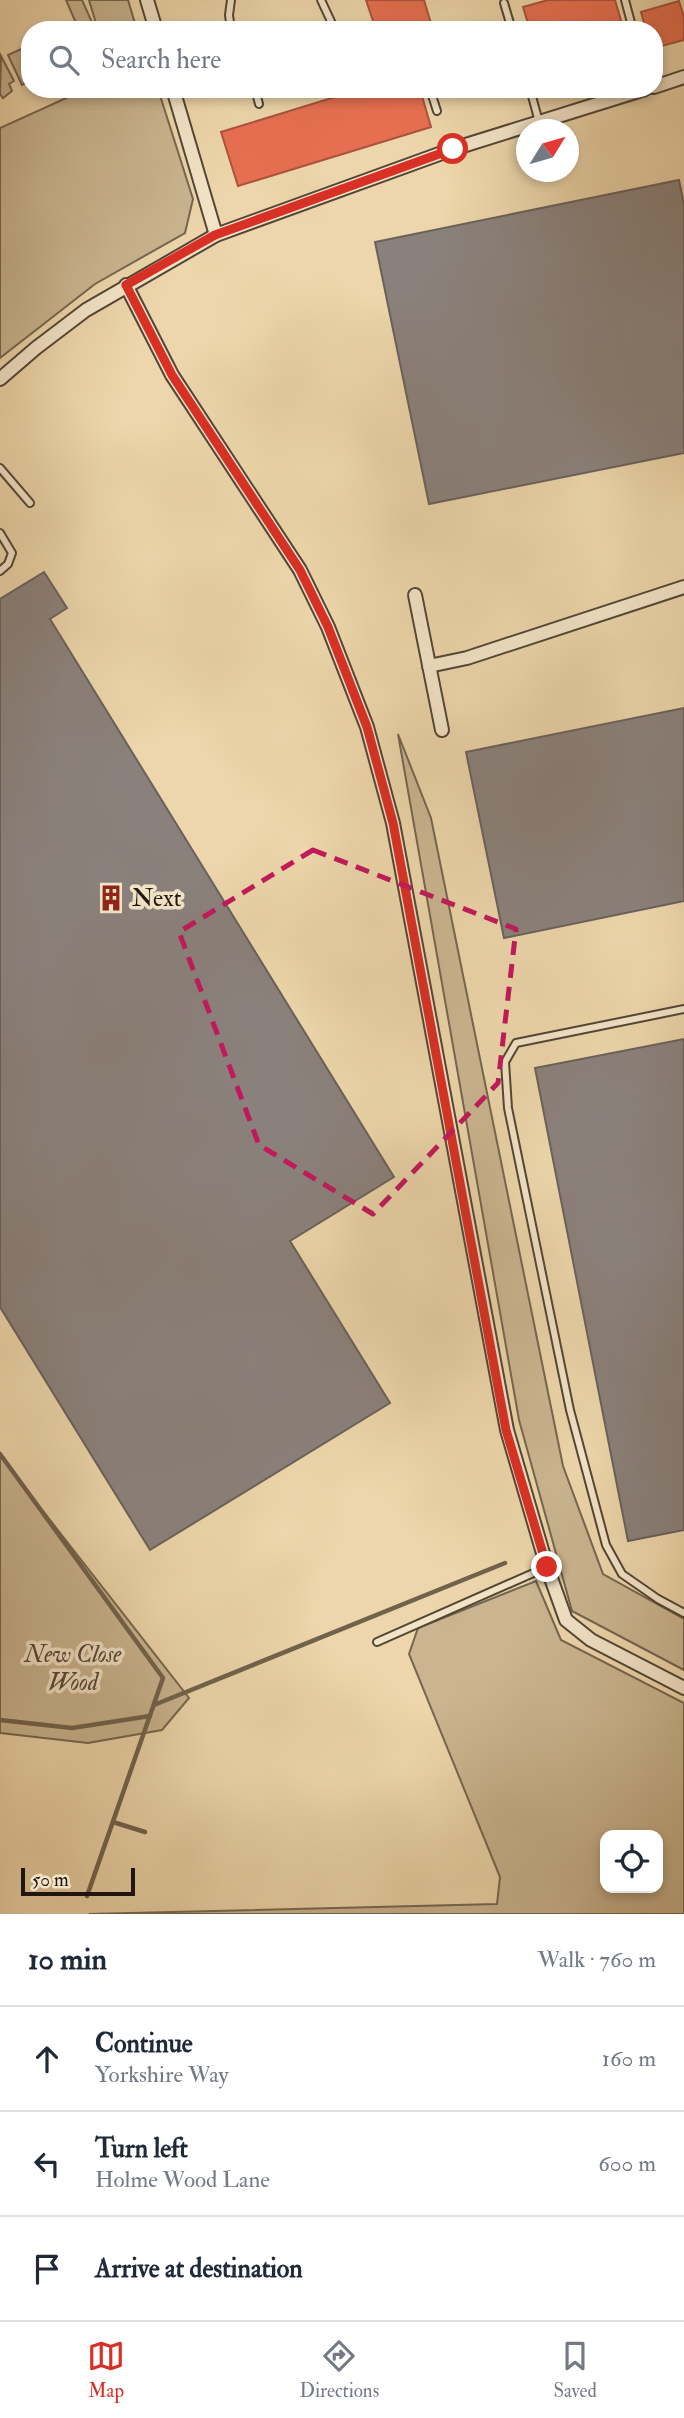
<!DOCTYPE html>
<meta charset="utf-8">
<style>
body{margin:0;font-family:"IM FELL Double Pica",serif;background:#f6f6f7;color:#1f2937}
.controls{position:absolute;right:21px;bottom:21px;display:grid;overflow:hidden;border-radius:14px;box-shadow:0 4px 10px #0003}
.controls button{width:63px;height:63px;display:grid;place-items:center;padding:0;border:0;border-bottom:2px solid #e0e1e3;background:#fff;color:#1f2937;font:35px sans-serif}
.compass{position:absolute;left:516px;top:119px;width:63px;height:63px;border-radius:50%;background:#fff;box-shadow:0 4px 10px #0003;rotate:53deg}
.scale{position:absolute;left:21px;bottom:18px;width:114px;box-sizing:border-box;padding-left:7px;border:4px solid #20160f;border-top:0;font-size:19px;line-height:24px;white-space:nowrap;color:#20160f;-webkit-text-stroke:5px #f3e4c8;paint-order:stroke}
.stop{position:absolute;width:21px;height:21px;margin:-16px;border:5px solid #d93025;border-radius:50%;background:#fff}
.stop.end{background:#d93025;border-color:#fff;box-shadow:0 2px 7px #0008}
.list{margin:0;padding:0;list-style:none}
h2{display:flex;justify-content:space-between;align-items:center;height:91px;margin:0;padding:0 28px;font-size:30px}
h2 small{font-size:23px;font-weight:400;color:#747a83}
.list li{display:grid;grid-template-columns:46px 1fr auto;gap:21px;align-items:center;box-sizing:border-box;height:105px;padding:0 28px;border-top:2px solid #e0e1e3}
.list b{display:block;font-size:26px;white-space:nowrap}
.list p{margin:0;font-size:23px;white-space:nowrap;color:#747a83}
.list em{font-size:23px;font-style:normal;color:#747a83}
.icon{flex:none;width:38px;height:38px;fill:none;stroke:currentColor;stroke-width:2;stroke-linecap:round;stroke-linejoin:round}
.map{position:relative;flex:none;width:684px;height:1914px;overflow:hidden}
.search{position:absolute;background:#fff;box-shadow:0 4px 10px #0003;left:21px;right:21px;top:21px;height:77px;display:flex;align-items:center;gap:18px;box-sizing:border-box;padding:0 24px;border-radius:28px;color:#747a83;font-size:26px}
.sheet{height:406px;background:#fff}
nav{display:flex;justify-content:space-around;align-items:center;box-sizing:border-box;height:98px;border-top:2px solid #e0e1e3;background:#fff;font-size:19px;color:#747a83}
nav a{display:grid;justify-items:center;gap:4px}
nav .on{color:#d93025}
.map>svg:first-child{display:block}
</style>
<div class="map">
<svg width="684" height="1914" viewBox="0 0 684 1914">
<rect width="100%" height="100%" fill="#edd6ab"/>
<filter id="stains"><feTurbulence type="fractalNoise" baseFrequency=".00286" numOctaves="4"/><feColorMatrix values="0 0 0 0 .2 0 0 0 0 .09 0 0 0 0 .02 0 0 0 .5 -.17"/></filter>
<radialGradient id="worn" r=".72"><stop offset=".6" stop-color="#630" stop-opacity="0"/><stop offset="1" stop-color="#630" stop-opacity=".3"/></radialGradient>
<g fill="#cab590" stroke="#756650" stroke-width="2" fill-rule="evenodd">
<path d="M66,0H82L91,20L93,30H79Z"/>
<path d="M89,0H128L137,30H98Z"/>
<path d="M30,45V81L22,85L8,55Z"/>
<path d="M1,56L14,81L9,84L12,91L3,98L0,94Z"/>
<path d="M86,89H158L193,199L185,233L95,284L0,358V128Z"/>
<path d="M398,734L431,818L563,1466L603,1574L684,1619V1670L572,1611L519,1420Z"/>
<path d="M0,1456L189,1698L162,1730L88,1743L0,1733Z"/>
<path d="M536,1581L561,1640L684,1703V1914H89L497,1904L500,1877L409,1654L418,1628ZM605,1835H658V1888H605Z"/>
</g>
<g fill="#e76f51" stroke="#ab543d" stroke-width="2">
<path d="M366,0H424L433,30H376Z"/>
<path d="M548,0H615L623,27L614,30H530L523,7Z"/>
<path d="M679,1L684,17V40L654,48V30H646L641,12Z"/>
<path d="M501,22L503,30H472Z"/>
<path d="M361,89H420L431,127L238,186L221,132Z"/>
</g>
<g fill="#8a817c" stroke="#6a615b" stroke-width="2">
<path d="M679,180L684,204V453L429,504L375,242Z"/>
<path d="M44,572L67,608L50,619L394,1177L290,1241L390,1403L150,1550L0,1307V599Z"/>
<path d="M684,708V901L504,938L466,752Z"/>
<path d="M684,1039V1530L628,1541L535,1068Z"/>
</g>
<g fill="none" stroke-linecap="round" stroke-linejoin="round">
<g stroke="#71624d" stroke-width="4.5">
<path d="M0,1454L163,1678L87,1896"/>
<path d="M154,1705L505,1563"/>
<path d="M0,1720L72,1728L150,1716"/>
<path d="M113,1822L145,1832"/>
</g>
<g stroke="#534636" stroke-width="10">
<g id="service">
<path d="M231,0L229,15L231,30"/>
<path d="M321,0L335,30"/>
<path d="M625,0L633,30"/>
<path d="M504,3L512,30"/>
<path d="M255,89L259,104"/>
<path d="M430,89L437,111"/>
<path d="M530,89L539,122"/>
<path d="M0,468L30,503"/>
<path d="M0,533L12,553L8,564L0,571"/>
<path d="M684,1009L516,1043L505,1062L508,1108L570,1410L606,1545L622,1574L658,1599L684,1613"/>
<path d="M377,1642L547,1567"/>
</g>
</g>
<g stroke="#534636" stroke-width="16">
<g id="minor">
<path d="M147,0L156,30"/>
<path d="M654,87L684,77"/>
<path d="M173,89L216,235"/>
<path d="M126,285L172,375L300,570L328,627L367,727L393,823L507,1430L547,1567L566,1620L591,1640L684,1688"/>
<path d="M0,379L36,348L86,310L216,235L453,149L645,89"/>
<path d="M415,595L442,730"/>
<path d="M429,666L467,658L684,587"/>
</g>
</g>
<use href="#service" stroke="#f3e4c8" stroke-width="6"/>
<use href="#minor" stroke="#f3e4c8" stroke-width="12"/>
</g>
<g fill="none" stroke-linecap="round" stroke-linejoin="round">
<path stroke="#d93025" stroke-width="9" d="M453,149L215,235L126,285L172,375L300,570L328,627L367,727L393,823L506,1430L547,1567"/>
</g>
<path fill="none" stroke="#c2185b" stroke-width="5" stroke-dasharray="14 9" stroke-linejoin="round" d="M313,850L516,929L498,1083L373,1214L259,1145L179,932Z"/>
<defs>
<g id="building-bare" transform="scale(2.1)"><path d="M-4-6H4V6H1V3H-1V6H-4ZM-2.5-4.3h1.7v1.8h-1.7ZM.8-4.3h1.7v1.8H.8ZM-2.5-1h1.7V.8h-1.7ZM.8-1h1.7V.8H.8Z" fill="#8f2418" stroke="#f3e4c8" stroke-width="2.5" paint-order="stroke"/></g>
</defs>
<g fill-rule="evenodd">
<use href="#building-bare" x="111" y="898"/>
</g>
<g text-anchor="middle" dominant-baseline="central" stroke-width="7" stroke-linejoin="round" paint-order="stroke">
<g font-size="24" fill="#20160f" stroke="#f3e4c8" text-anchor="start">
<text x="132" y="898">Next</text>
</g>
<g font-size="24" font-style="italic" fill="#534636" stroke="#f3e4c8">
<text x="73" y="1654">New Close<tspan x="73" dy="28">Wood</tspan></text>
</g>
</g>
<rect width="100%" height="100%" filter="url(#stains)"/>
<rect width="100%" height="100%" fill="url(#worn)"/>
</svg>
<div class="controls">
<button><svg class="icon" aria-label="locate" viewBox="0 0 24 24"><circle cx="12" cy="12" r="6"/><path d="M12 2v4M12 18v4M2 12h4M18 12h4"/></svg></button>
</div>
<svg class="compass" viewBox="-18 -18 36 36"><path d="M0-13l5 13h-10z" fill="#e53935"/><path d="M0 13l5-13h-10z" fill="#747a83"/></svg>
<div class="scale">50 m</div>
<div class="stop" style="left:453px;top:149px"></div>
<div class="stop end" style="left:547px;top:1567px"></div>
<div class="search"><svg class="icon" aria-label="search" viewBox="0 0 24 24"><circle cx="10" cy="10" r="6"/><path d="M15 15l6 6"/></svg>Search here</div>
</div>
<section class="sheet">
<h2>10 min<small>Walk · 760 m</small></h2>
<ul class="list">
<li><svg class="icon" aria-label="ahead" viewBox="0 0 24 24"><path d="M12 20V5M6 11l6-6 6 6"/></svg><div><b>Continue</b><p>Yorkshire Way</p></div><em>160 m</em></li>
<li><svg class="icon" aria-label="left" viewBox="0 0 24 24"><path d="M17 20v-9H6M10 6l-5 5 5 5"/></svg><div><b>Turn left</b><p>Holme Wood Lane</p></div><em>600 m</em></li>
<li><svg class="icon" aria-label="arrive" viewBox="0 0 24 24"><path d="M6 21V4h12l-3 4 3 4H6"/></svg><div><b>Arrive at destination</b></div></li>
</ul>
</section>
<nav>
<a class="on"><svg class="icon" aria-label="map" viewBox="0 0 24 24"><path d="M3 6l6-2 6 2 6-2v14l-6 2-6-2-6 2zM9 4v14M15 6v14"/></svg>Map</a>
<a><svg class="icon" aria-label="directions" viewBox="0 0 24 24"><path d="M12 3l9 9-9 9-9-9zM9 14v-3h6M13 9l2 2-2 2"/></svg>Directions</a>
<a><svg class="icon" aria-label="saved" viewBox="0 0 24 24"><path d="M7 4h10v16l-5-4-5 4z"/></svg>Saved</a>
</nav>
